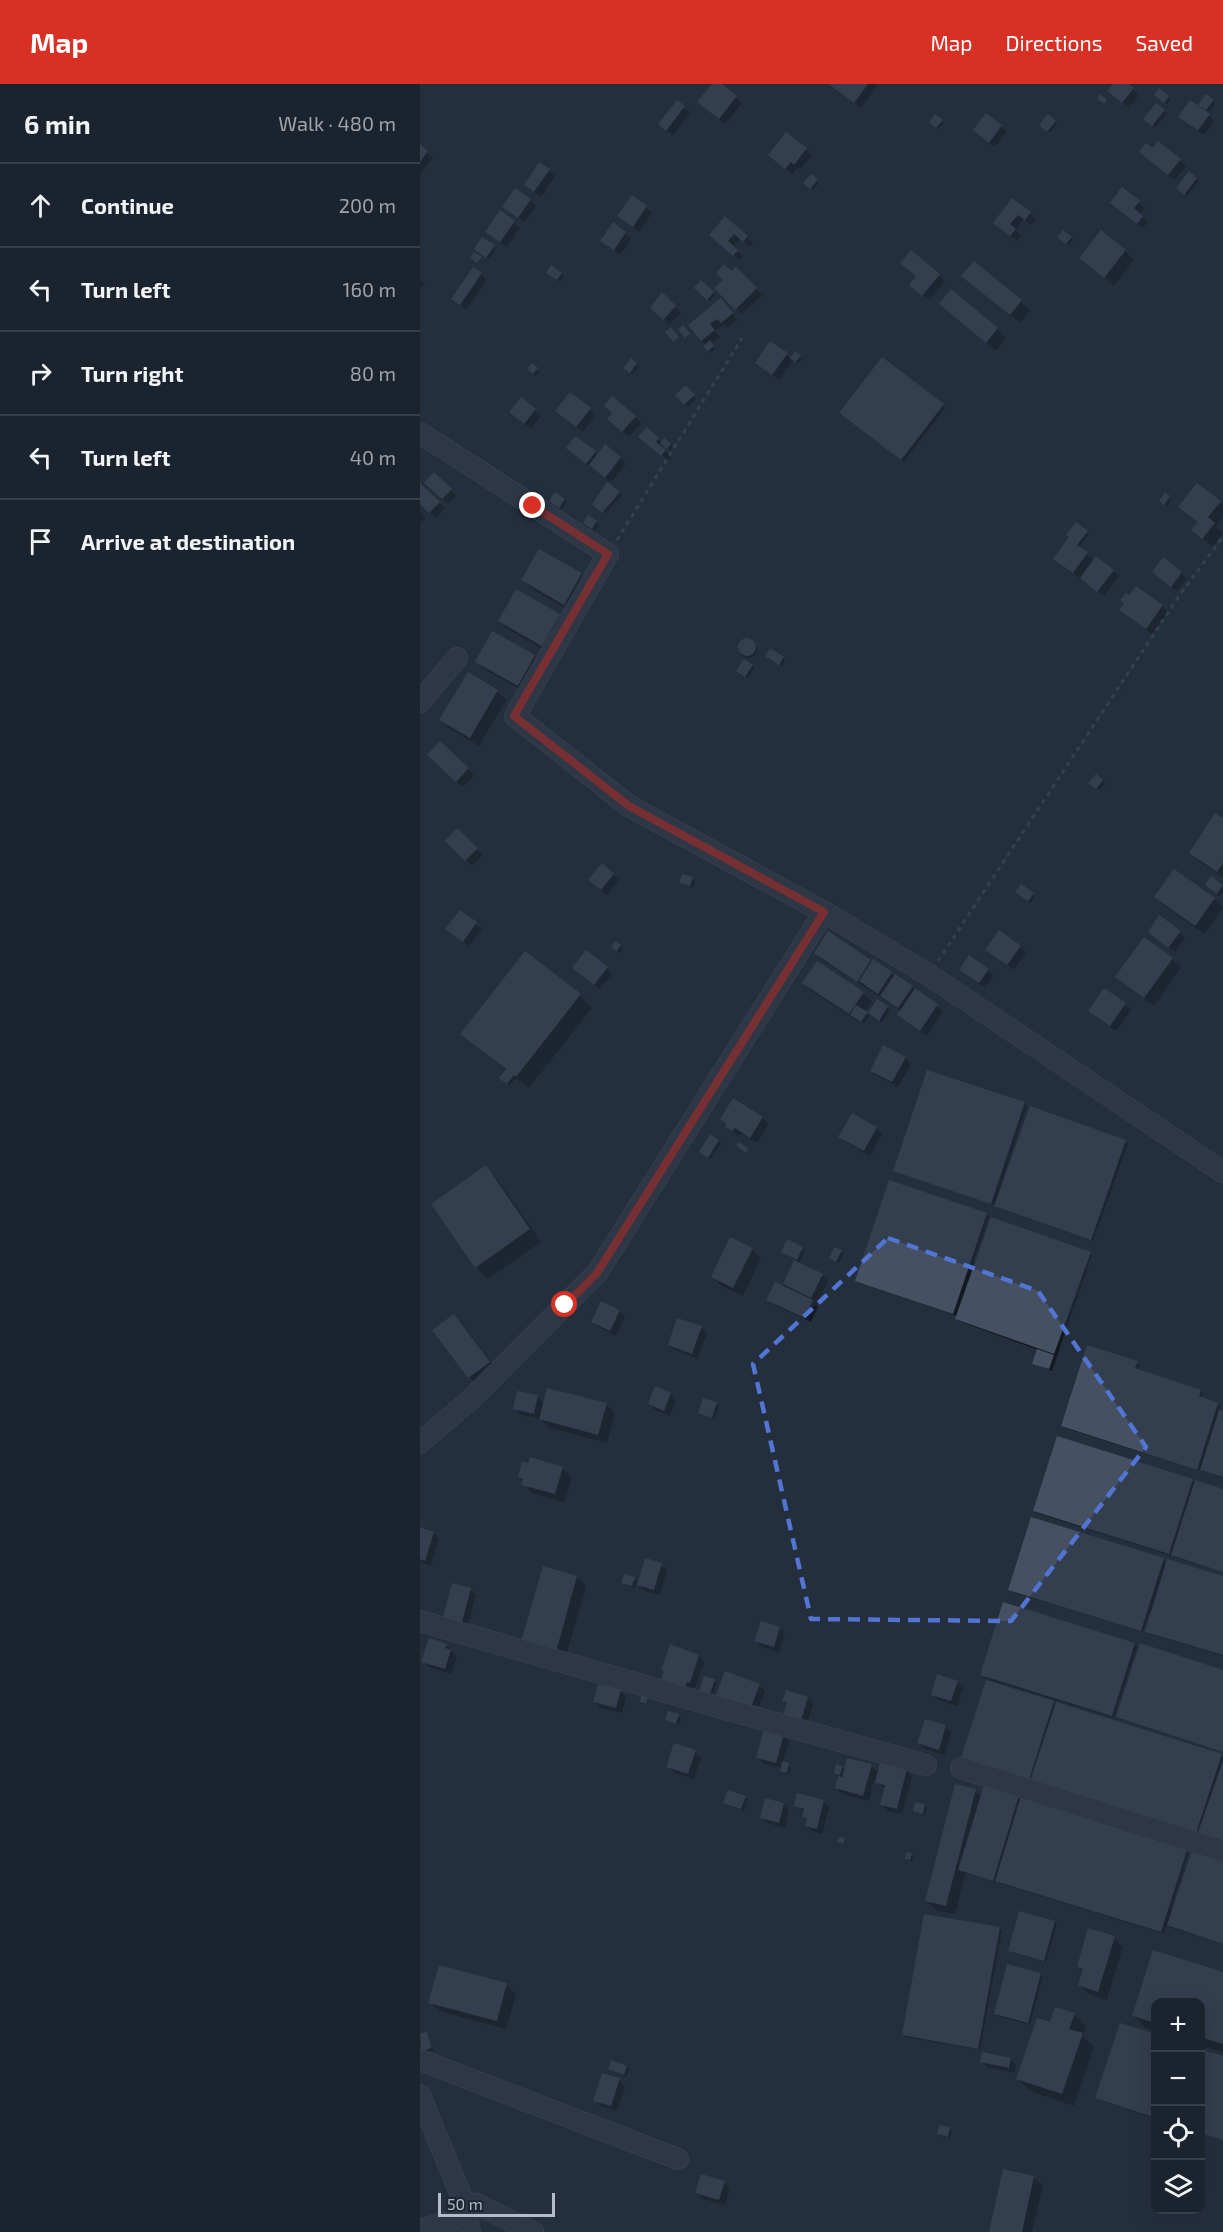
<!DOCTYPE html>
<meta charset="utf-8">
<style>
body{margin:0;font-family:"Exo 2",sans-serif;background:#282f3a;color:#f1f3f6}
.controls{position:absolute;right:18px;bottom:18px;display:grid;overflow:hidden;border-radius:12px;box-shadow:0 6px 24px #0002}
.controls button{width:54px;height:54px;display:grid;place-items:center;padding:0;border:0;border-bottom:2px solid #39404a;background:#1b232e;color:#f1f3f6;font:30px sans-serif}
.scale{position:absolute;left:18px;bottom:15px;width:117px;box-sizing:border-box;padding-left:6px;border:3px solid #b4bcc9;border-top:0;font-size:16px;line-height:21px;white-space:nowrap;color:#b4bcc9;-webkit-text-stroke:4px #1d2633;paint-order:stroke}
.stop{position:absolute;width:18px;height:18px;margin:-14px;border:4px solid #d93025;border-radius:50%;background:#fff}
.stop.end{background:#d93025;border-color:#fff;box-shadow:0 2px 6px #0008}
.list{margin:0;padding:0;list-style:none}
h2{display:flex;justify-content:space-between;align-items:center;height:78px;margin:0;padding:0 24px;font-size:26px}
h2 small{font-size:20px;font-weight:400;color:#a0a4aa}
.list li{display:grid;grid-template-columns:39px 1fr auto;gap:18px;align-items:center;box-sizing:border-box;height:84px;padding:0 24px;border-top:2px solid #39404a}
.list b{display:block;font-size:22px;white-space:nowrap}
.list em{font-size:20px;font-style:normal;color:#a0a4aa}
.icon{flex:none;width:33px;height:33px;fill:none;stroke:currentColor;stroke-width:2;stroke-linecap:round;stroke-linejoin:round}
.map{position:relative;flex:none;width:803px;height:2148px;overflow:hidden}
header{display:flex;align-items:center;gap:36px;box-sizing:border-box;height:84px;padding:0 30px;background:#d93025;color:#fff}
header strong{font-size:28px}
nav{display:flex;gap:33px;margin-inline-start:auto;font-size:21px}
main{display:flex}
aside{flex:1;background:#1b232e}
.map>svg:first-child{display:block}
</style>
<header>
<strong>Map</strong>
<nav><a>Map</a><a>Directions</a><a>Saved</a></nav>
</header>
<main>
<aside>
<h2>6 min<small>Walk · 480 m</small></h2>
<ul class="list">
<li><svg class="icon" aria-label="ahead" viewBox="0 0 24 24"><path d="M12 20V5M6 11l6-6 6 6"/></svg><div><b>Continue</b></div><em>200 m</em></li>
<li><svg class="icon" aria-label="left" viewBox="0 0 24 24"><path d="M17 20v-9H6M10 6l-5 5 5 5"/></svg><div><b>Turn left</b></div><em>160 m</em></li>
<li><svg class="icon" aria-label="right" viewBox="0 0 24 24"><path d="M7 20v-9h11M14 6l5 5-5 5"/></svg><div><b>Turn right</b></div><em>80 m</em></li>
<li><svg class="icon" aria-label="left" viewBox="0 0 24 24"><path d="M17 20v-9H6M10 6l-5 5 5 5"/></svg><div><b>Turn left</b></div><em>40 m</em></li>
<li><svg class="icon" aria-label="arrive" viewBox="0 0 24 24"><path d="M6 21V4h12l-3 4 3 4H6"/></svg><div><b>Arrive at destination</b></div></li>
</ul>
</aside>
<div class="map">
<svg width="803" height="2148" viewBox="0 0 803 2148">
<rect width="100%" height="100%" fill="#242f3e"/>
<g fill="#0007">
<path d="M294,0H299L322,19L305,40L285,23Z"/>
<path d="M411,0H455L457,2L441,24Z"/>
<path d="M695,0H707L719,11L709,24L695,13Z"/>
<path d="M740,6L751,16L747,20L738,14Z"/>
<path d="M787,12L795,20L789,28L783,23Z"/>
<path d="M257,18L270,29L253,51L245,46Z"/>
<path d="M744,27L746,30L736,43L725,35Z"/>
<path d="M566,31L587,48L575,63L560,52Z"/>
<path d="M789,31L794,37L784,51L760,32Z"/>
<path d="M628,32L637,40L630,49L621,41Z"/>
<path d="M522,37L524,39L519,45L513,41Z"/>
<path d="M366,50L392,71L381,85L378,83L372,90L350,71Z"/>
<path d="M0,62L13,74L1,89H0Z"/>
<path d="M733,66L760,76L766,82L755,96L727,74Z"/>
<path d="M120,80L135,92L121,113L106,101Z"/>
<path d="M770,89L779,97L767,112L758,104Z"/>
<path d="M391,92L399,99L393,106L385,99Z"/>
<path d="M702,105L725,124L720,130L728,138L723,144L698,124Z"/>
<path d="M110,116L116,122L104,138L84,122Z"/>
<path d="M593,116L616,135L611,141L604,135L596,146L601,152L597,157L580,144Z"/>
<path d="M226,123L232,129L219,148L199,132Z"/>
<path d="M305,134L333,159L329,162L321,155L313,164L323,172L319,176L296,157Z"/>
<path d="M94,138L100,144L87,163L66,147Z"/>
<path d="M205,149L211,155L200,171L182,156Z"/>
<path d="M639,153L651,154L653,156L649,161Z"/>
<path d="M74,163L76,165L69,175L58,167Z"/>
<path d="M705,167L714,176L694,202L661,174Z"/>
<path d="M491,168L525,197L509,216L496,206L497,192Z"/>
<path d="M554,179L610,226L600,239L543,192Z"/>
<path d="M132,183L144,192L140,198L130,191Z"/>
<path d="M316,185L342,211L322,230L296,204Z"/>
<path d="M61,190L67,196L46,226L33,215Z"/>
<path d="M0,196L5,200L0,206Z"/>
<path d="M281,198L295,211L290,217L276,204Z"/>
<path d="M242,211L261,229L250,240L232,224Z"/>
<path d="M521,220L577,245L586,254L576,267Z"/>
<path d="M307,222L317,236L307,244L304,240L295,247L300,253L291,260L295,265L291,269L270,241Z"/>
<path d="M376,269L382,275L379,279L374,275L359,296L343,284L367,271L371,275Z"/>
<path d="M211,276L219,283L213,290L208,287Z"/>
<path d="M112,281L120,288L116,292L109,285Z"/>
<path d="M266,303L276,315L268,323L257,311Z"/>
<path d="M150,310L176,331L163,348L143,333Z"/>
<path d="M101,315L121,332L111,345L97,334Z"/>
<path d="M523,322L525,324L484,378L423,332Z"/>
<path d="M215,333L221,339L209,353L195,341Z"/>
<path d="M238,355L242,359L245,356L253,363L250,366L244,361L241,364L251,373L248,376L226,359Z"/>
<path d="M175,368L178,372L200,374L206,380L191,398L153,370Z"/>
<path d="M14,390L36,411L28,420L6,399Z"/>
<path d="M188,400L202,411L185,430L174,420Z"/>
<path d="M0,401L25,424L16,434L0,419Z"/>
<path d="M135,410L147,418L142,425L133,419Z"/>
<path d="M745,410L752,416L747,422L741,417Z"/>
<path d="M800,418L803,421V434L796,442L803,449L792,463L773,446L779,439L760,423Z"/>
<path d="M0,428L6,434L0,440Z"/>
<path d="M168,433L179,441L175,447L167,441Z"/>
<path d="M667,448L669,450L659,464L674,477L693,487L699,492L684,512L641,480L654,460Z"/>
<path d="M761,489L767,495L757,507L740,494Z"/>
<path d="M161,490L170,499L153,529L112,505L103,496Z"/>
<path d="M742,522L748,528L732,550L701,526Z"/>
<path d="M139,532L148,541L131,570L89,546L80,537Z"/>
<path d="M72,549L114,572L124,582L108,610L66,586L56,577Z"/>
<circle cx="328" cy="565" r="9"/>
<path d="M349,574H363L365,577L362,582Z"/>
<path d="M332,582L334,584L328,594L318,587Z"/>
<path d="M77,607L86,616L59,662L30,645L21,636Z"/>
<path d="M20,659L54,691L43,703L9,671Z"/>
<path d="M676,692L685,700L679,706L670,699Z"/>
<path d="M803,736V793L780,778L771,769Z"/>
<path d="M37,746L63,771L52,782L27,757Z"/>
<path d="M193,791L199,796L187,811L176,801Z"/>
<path d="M792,794L803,803V808L800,812L789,804Z"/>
<path d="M272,795L275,797L273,804L261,799Z"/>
<path d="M601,802L615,813L611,819L599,810Z"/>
<path d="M736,813L794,815L803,824L784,850L745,822Z"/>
<path d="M40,828L62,845L49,862L33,850Z"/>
<path d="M760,848L765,854L755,868L736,854Z"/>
<path d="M200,862L203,865L200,869L195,866Z"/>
<path d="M600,863L606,869L594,886L573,871Z"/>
<path d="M396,869L450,877L492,903L523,927L507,952L479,931L482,927L405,878Z"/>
<path d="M752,875L761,884L734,922L697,893Z"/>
<path d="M187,884L192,890L180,905L160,890Z"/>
<path d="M541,886H568L573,892L565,904Z"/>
<path d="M384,899L443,909L452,918L445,928L448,931L458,917L470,926L462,938L450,930L444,939L440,936L439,938L393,908Z"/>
<path d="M160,911L172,924L109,1004L96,994L90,1001L81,994L87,987L42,950Z"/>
<path d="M705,921L711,926L696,947L676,932Z"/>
<path d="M485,974L491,980L478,1003L458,992L452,987Z"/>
<path d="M313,1016L343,1034L348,1040L337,1059L321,1049L319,1052L313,1048L302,1035Z"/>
<path d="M604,1019L607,1022L584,1091L586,1092L705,1057L708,1060L673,1157L579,1124L574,1120V1121L475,1087Z"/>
<path d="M432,1031L456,1044L462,1050L450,1072L426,1058L420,1052Z"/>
<path d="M298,1057L301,1059L291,1075L283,1070Z"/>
<path d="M65,1083L78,1096L121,1158L68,1195L56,1183Z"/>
<path d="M566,1130L569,1132L554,1177L670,1169L672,1171L632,1287L614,1279L618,1266L539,1237L537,1235V1232L437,1197Z"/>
<path d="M382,1164L385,1167L379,1180L402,1191L408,1197L396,1221L398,1223L391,1238L354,1221L348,1215L363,1204L376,1176L362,1168Z"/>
<path d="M332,1165L341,1174L323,1212L302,1202L292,1193Z"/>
<path d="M421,1168L423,1170L419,1179L410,1174Z"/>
<path d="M182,1219L199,1227L205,1233L196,1252L179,1243L173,1237Z"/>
<path d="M34,1232L43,1241L78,1288L58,1302L49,1293L15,1246Z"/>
<path d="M281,1244L287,1249L278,1275L255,1266L249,1261Z"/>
<path d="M717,1278L719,1281L717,1287L780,1307L783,1309L781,1315L800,1322L798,1327L803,1329V1394L784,1388L780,1384L779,1387L645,1344L642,1342Z"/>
<path d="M250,1310L256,1316L250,1332L235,1326L229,1320Z"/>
<path d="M117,1313L125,1320H186L195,1330L187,1359L130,1344L121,1335L101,1331L95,1325Z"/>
<path d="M296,1319L299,1322L295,1335L280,1329Z"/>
<path d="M142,1384L152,1393L144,1419L112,1409L99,1393Z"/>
<path d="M772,1396L775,1400L803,1406V1488L755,1473L752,1470L751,1472L617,1429L614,1427Z"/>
<path d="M0,1445L14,1449L19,1455L11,1482L0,1478Z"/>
<path d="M743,1475L747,1480L803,1494V1572L729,1550L727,1547L732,1530L729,1529L723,1548L593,1508L590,1505Z"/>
<path d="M241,1481L247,1486L240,1511L224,1507L216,1499L215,1504L203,1499L214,1495L219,1499Z"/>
<path d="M157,1493L166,1502L145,1576L112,1567Z"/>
<path d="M50,1506L56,1511L46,1547L30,1543Z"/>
<path d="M359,1544L365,1550L359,1568L342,1563L336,1557Z"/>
<path d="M714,1560L717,1563L694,1634L564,1594L562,1591Z"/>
<path d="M26,1561L37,1573L31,1590L9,1583L3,1577Z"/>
<path d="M279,1572L284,1578L275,1604L273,1603L271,1608L249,1600L243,1594Z"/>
<path d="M803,1588V1668L700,1635L698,1633Z"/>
<path d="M294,1597L297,1599L291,1615L280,1609Z"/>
<path d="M537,1598L543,1604L537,1622L518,1616L512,1610Z"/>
<path d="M567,1598L633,1619L636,1622L801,1671L803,1674V1760L611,1699Z"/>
<path d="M339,1601L345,1607L337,1628L304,1616L298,1610Z"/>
<path d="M200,1607L206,1613L202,1629L180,1624L175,1618Z"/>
<path d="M387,1614L393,1620L386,1645L364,1616Z"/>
<path d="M249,1629L261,1634L259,1641L247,1636Z"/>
<path d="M525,1642L531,1648L525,1671L505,1665L499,1659Z"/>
<path d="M363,1652L369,1658L363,1679L371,1683L369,1690L364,1689L362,1684L344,1680L338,1674Z"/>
<path d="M275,1668L281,1674L274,1695L254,1688L248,1682Z"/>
<path d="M451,1682L459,1689L486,1686L492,1692L482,1730L468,1727L462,1721L466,1705L454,1696L449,1717L422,1710L416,1704L420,1691L415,1688L422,1683L426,1686Z"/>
<path d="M555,1707L562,1713H603L770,1764L751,1825L754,1826L803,1775V1860L752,1844L747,1839L744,1850L579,1799L576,1796L575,1798L546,1789L535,1830L516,1826L507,1817Z"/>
<path d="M325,1713L327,1715L324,1727L305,1719Z"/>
<path d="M403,1717L409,1723L402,1750L392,1747L386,1741L388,1736L384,1732L385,1729L376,1722Z"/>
<path d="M363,1720L369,1726L365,1744L347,1739L341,1733Z"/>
<path d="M504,1721L507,1724L505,1732L495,1727Z"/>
<path d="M491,1771L494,1773L493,1778L486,1775Z"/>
<path d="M634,1838L637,1840L626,1878L592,1869L590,1866Z"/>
<path d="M579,1845L582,1847L560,1966L486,1953L483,1950Z"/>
<path d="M694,1854L703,1863L687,1916L669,1910L660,1901L663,1888L658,1883Z"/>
<path d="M734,1868L803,1889V1968L780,1961V1918H736V1947L726,1944L714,1932Z"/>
<path d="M620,1890L623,1892L610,1941L578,1932L576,1930Z"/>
<path d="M86,1901L96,1910L86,1945L19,1927L10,1918Z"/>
<path d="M654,1930L666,1943L663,1952L674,1963L654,2022L610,2007L598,1995L630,1940Z"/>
<path d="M7,1949L14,1966L5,1969L0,1958V1952Z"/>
<path d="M736,1952V2035L680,2016L677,2014Z"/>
<path d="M590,1975L596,1981L595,1989L567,1983L561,1977Z"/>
<path d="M206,1983L209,1985L206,1993L189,1985Z"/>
<path d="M199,1996L205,2002L197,2027L181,2022L175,2016Z"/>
<path d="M529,2045L532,2047L530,2055L518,2050Z"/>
<path d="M613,2093L623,2102L612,2148H571Z"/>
<path d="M304,2099L310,2104L305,2121L283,2115L277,2109Z"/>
</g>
<g fill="#455162">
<path d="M292,0H302L317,12L299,35L277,18Z"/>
<path d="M409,0H448L434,19Z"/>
<path d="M693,0H709L714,4L702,19L687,7Z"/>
<path d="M739,4L749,12L744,19L734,11Z"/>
<path d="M680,10L687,16L684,20L677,15Z"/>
<path d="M786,10L794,16L786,26L778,21Z"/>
<path d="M257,16L265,22L246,47L238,40Z"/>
<path d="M770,16L790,30L778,46L758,33Z"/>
<path d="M736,19L745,26L732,42L723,35Z"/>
<path d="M566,29L582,41L569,59L553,46Z"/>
<path d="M515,30L523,36L516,44L509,38Z"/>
<path d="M628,30L636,37L627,48L619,41Z"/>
<path d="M366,48L387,64L374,81L371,78L365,85L348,71Z"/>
<path d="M738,57L761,75L748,91L719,68L726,59L733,64Z"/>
<path d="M0,60L8,67L0,78Z"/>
<path d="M119,78L130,85L114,108L104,101Z"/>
<path d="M769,87L777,94L764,111L756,104Z"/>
<path d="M391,90L398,95L390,105L383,99Z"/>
<path d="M702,103L720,117L714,124L723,132L717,140L690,119Z"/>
<path d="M95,104L111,115L98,134L82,123Z"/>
<path d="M212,111L227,122L213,143L197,132Z"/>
<path d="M592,114L611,128L605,136L598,131L590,140L596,145L590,152L573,139Z"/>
<path d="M80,126L95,137L80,158L65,148Z"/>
<path d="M305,132L328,152L323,158L314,150L308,157L318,166L313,172L289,151Z"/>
<path d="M193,138L206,148L194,166L180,157Z"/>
<path d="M643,146L652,153L646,160L637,153Z"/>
<path d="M681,146L706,166L684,194L659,174Z"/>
<path d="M62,153L75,161L66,174L54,165Z"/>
<path d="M491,166L520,190L502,212L489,201L496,192L480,179Z"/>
<path d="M54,168L62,173L57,179L50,174Z"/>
<path d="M554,177L602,216L590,231L541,192Z"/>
<path d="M304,180L311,187L316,183L337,204L315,226L294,204L303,196L296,189Z"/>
<path d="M131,181L142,189L137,196L126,189Z"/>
<path d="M53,183L62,189L40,221L31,215Z"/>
<path d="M281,196L294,208L287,216L274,204Z"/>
<path d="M531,205L578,244L566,259L519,220Z"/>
<path d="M242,208L256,222L243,236L230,224Z"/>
<path d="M301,214L313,229L301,239L297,235L290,240L295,246L281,257L268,241Z"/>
<path d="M263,241L270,249L265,254L258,245Z"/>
<path d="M251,243L259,253L253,258L245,248Z"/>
<path d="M290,256L294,262L288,267L283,262Z"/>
<path d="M350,257L368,269L352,291L335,279Z"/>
<path d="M375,267L381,272L375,278L370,274Z"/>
<path d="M462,273L524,320L481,376L419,329Z"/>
<path d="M211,274L217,279L210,289L203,284Z"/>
<path d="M112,279L118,284L113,290L107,285Z"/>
<path d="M266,301L275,311L264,321L255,311Z"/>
<path d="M150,308L171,324L156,343L135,327Z"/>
<path d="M192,312L216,332L202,348L187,335L192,329L184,322Z"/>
<path d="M101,313L116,325L104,340L89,328Z"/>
<path d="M227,343L239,354L236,358L246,366L241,372L218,353Z"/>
<path d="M155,352L176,367L166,380L146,364Z"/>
<path d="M244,354L251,360L247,365L240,359Z"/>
<path d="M185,360L201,373L185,394L169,381Z"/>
<path d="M14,388L32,405L22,415L4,399Z"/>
<path d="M187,398L200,408L182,429L172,420Z"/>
<path d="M0,399L20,418L9,429L0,420Z"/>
<path d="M777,399L801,417L788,433L795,439L782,455L771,446L778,438L758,423Z"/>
<path d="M135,408L145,415L139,424L129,417Z"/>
<path d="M745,408L750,412L744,421L739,417Z"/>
<path d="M168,431L177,437L172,445L163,439Z"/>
<path d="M656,438L668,447L657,461L668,468L653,489L633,475L649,453L646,451Z"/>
<path d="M119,465L162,489L144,521L101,496Z"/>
<path d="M676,472L694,486L677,508L660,494Z"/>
<path d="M743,473L762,488L751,503L732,488Z"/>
<path d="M716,502L743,521L726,545L699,526L704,519L700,516L706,509L709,511Z"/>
<path d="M96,505L140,530L122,562L78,537Z"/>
<path d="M72,547L115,571L98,602L55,578Z"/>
<circle cx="327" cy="563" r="9"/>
<path d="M350,564L364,573L359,581L345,572Z"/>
<path d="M324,575L333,581L325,593L316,587Z"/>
<path d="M48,588L78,606L50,654L19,636Z"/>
<path d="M20,657L49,684L36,698L7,671Z"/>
<path d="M676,690L683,696L676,705L668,699Z"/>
<path d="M795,729L803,734V779L797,788L769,769Z"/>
<path d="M37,744L58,764L45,777L25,757Z"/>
<path d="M182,779L194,790L181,806L168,796Z"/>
<path d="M754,785L795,814L775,842L734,813Z"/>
<path d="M262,790L273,793L270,802L259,799Z"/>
<path d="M791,792L803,801L797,810L785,801Z"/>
<path d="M601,800L614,809L608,817L595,808Z"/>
<path d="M40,826L57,838L43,858L25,845Z"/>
<path d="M739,831L761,847L748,864L728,848Z"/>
<path d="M579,846L601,862L587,881L565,866Z"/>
<path d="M408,847L451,876L437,898L394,869Z"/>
<path d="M724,853L753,874L724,914L695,893Z"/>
<path d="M195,857L201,861L197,867L191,864Z"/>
<path d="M166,866L188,883L174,901L152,884Z"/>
<path d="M105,867L161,910L96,993L94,991L87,1000L79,994L86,985L40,950Z"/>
<path d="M549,871L569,885L559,899L539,886Z"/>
<path d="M453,875L472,888L458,910L439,897Z"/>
<path d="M397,877L444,908L429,930L382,899Z"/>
<path d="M475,890L493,902L478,924L460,912Z"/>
<path d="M495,904L518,920L500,947L477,931Z"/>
<path d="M684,904L706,919L690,942L668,927Z"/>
<path d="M457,915L468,922L459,937L448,929Z"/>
<path d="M436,921L448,928L441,938L430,931Z"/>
<path d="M463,961L486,973L472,998L450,987Z"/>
<path d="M507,986L605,1018L571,1120L473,1087Z"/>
<path d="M313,1014L343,1033L330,1054L315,1044L313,1047L305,1043L307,1040L300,1035Z"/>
<path d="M610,1022L706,1056L671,1156L574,1122Z"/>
<path d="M432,1029L457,1043L444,1067L418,1053Z"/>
<path d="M290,1050L299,1056L288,1074L279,1068Z"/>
<path d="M318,1058L328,1064L326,1069L316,1062Z"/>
<path d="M66,1081L110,1145L55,1184L11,1120Z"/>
<path d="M469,1096L567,1129L533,1230L435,1197Z"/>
<path d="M571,1133L671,1168L634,1270L535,1235Z"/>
<path d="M310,1153L333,1164L313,1204L291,1193Z"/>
<path d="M367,1155L383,1163L377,1176L361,1168Z"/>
<path d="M414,1163L422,1166L416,1178L409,1174Z"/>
<path d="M374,1176L403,1190L391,1214L363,1200Z"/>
<path d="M355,1198L393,1216L385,1234L346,1216Z"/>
<path d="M181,1217L200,1226L190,1247L171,1238Z"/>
<path d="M34,1230L70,1278L48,1294L12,1246Z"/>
<path d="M257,1234L282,1242L272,1270L248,1261Z"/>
<path d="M667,1261L718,1277L715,1284L781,1306L779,1312L798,1319L777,1386L641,1342Z"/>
<path d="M617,1265L634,1271L629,1285L612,1280Z"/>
<path d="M235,1302L251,1309L244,1327L228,1320Z"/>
<path d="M127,1304L187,1319L178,1351L119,1335Z"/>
<path d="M97,1307L118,1311L114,1330L93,1325Z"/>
<path d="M283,1314L297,1318L292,1334L278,1329Z"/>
<path d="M799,1326L803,1327V1393L780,1386Z"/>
<path d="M637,1352L773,1395L749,1470L613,1427Z"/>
<path d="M110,1373L143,1383L135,1410L101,1401L103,1395L98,1393L102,1377L108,1379Z"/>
<path d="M775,1396L803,1405V1488L751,1471Z"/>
<path d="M611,1433L744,1474L721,1547L588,1506Z"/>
<path d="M0,1443L14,1448L5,1477L0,1475Z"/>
<path d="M225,1474L242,1479L234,1506L217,1501Z"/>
<path d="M747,1475L803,1492V1571L725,1548Z"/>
<path d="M123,1482L157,1492L136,1568L101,1558Z"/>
<path d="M204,1490L215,1493L212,1502L201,1499Z"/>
<path d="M32,1499L51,1504L41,1542L22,1537Z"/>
<path d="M583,1518L715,1559L692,1632L560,1591Z"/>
<path d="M341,1537L360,1543L354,1563L334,1557Z"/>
<path d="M9,1554L27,1560L25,1564L31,1566L25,1585L1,1578Z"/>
<path d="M720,1559L803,1586V1668L696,1633Z"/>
<path d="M250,1560L279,1571L270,1599L267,1598L265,1603L241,1595L244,1587L241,1586Z"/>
<path d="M305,1587L340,1600L331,1623L296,1611Z"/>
<path d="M517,1590L538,1597L531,1617L511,1611Z"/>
<path d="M284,1592L295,1595L289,1614L278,1610Z"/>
<path d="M566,1596L634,1617L608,1699L540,1677Z"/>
<path d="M178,1600L201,1606L196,1624L173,1618Z"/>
<path d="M366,1606L388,1613L380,1640L362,1634L367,1618L362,1617Z"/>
<path d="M221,1612L228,1613L226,1619L220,1618Z"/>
<path d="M636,1618L802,1670L775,1752L609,1700Z"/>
<path d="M248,1627L259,1630L256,1640L245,1636Z"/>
<path d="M505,1635L526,1641L519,1666L497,1659Z"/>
<path d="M344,1645L364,1650L356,1679L336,1674Z"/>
<path d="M254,1659L276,1666L268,1690L246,1683Z"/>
<path d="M427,1674L452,1680L443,1712L415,1704L418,1692L422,1693Z"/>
<path d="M362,1677L369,1679L367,1689L360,1687Z"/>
<path d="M803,1677V1760L777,1751Z"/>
<path d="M460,1678L487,1685L477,1725L460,1721L465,1701L455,1699Z"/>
<path d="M416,1680L423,1682L420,1691L414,1689Z"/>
<path d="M565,1698L600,1708L573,1797L538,1786Z"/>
<path d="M535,1700L556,1705L526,1822L505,1817Z"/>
<path d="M308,1706L326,1712L321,1725L303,1719Z"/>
<path d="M377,1709L404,1716L397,1745L385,1742L387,1734L382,1733L384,1725L374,1722Z"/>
<path d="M602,1709L769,1760L741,1848L575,1797Z"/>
<path d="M345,1714L364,1719L359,1739L340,1734Z"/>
<path d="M495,1718L505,1720L503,1730L493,1727Z"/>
<path d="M419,1753L425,1754L423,1760L417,1758Z"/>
<path d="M773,1764L803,1773V1860L747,1841Z"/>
<path d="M486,1768L492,1769L490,1776L485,1775Z"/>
<path d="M599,1827L635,1837L624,1877L588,1867Z"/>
<path d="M504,1830L580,1843L558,1965L482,1951Z"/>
<path d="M668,1844L695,1852L678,1908L658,1901L663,1885L657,1883Z"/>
<path d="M733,1866L803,1888V1960L780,1953V1918H736V1939L712,1932Z"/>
<path d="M587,1880L621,1889L608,1939L574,1930Z"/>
<path d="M19,1881L87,1899L77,1937L8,1919Z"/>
<path d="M635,1923L655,1929L649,1945L663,1949L642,2010L596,1995L617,1934L630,1938Z"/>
<path d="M700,1939L736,1950V2034L675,2014Z"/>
<path d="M7,1948L12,1964L1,1967L0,1950Z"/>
<path d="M780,1965L803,1972V2056L780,2049Z"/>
<path d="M562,1968L591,1974L589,1984L560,1978Z"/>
<path d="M191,1976L207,1982L204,1991L188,1985Z"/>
<path d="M182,1989L200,1994L191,2022L173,2017Z"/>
<path d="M519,2041L530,2043L528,2053L517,2050Z"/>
<path d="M583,2085L614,2092L602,2148H569Z"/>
<path d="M281,2090L305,2097L299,2116L275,2109Z"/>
</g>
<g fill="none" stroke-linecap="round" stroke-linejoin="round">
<g stroke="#565f6c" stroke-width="22">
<g id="minor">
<path d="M0,349L188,470L95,632L209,722L404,828L509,891L803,1088"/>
<path d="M0,618L37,574"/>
<path d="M0,1359L50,1316L177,1189L404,828"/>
<path d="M0,1537L291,1621L506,1681"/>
<path d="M541,1684L803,1767"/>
<path d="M0,1976L258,2075"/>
<path d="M0,2011L44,2119L50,2148"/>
<path d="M44,2119L57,2120L113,2148"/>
<path d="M0,2146L46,2132"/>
</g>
</g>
<g stroke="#44595c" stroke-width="3" stroke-dasharray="4.5 4.5" stroke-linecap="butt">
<path d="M197,456L322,254"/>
<path d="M518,877L761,509L803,453"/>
</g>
<use href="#minor" stroke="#38414e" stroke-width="21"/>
</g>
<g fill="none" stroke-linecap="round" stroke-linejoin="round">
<path stroke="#d93025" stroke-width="8" d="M113,422L188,470L94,632L209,722L404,828L177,1189L145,1221"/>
</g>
<path d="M0 0H803V2148H0ZM468,1154L618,1207L726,1363L591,1537L391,1535L333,1280Z" fill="#242f3e" fill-opacity=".55" fill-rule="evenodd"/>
<path fill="none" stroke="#5274d3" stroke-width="4.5" stroke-dasharray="12 8" stroke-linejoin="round" d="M468,1154L618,1207L726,1363L591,1537L391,1535L333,1280Z"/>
</svg>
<div class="controls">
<button>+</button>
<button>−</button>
<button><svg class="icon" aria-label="locate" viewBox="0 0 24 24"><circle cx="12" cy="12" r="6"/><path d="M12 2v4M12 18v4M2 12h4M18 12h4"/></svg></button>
<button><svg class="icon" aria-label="layers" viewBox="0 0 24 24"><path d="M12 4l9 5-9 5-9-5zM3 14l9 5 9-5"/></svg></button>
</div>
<div class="scale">50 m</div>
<div class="stop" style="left:145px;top:1221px"></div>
<div class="stop end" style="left:113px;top:422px"></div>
</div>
</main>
